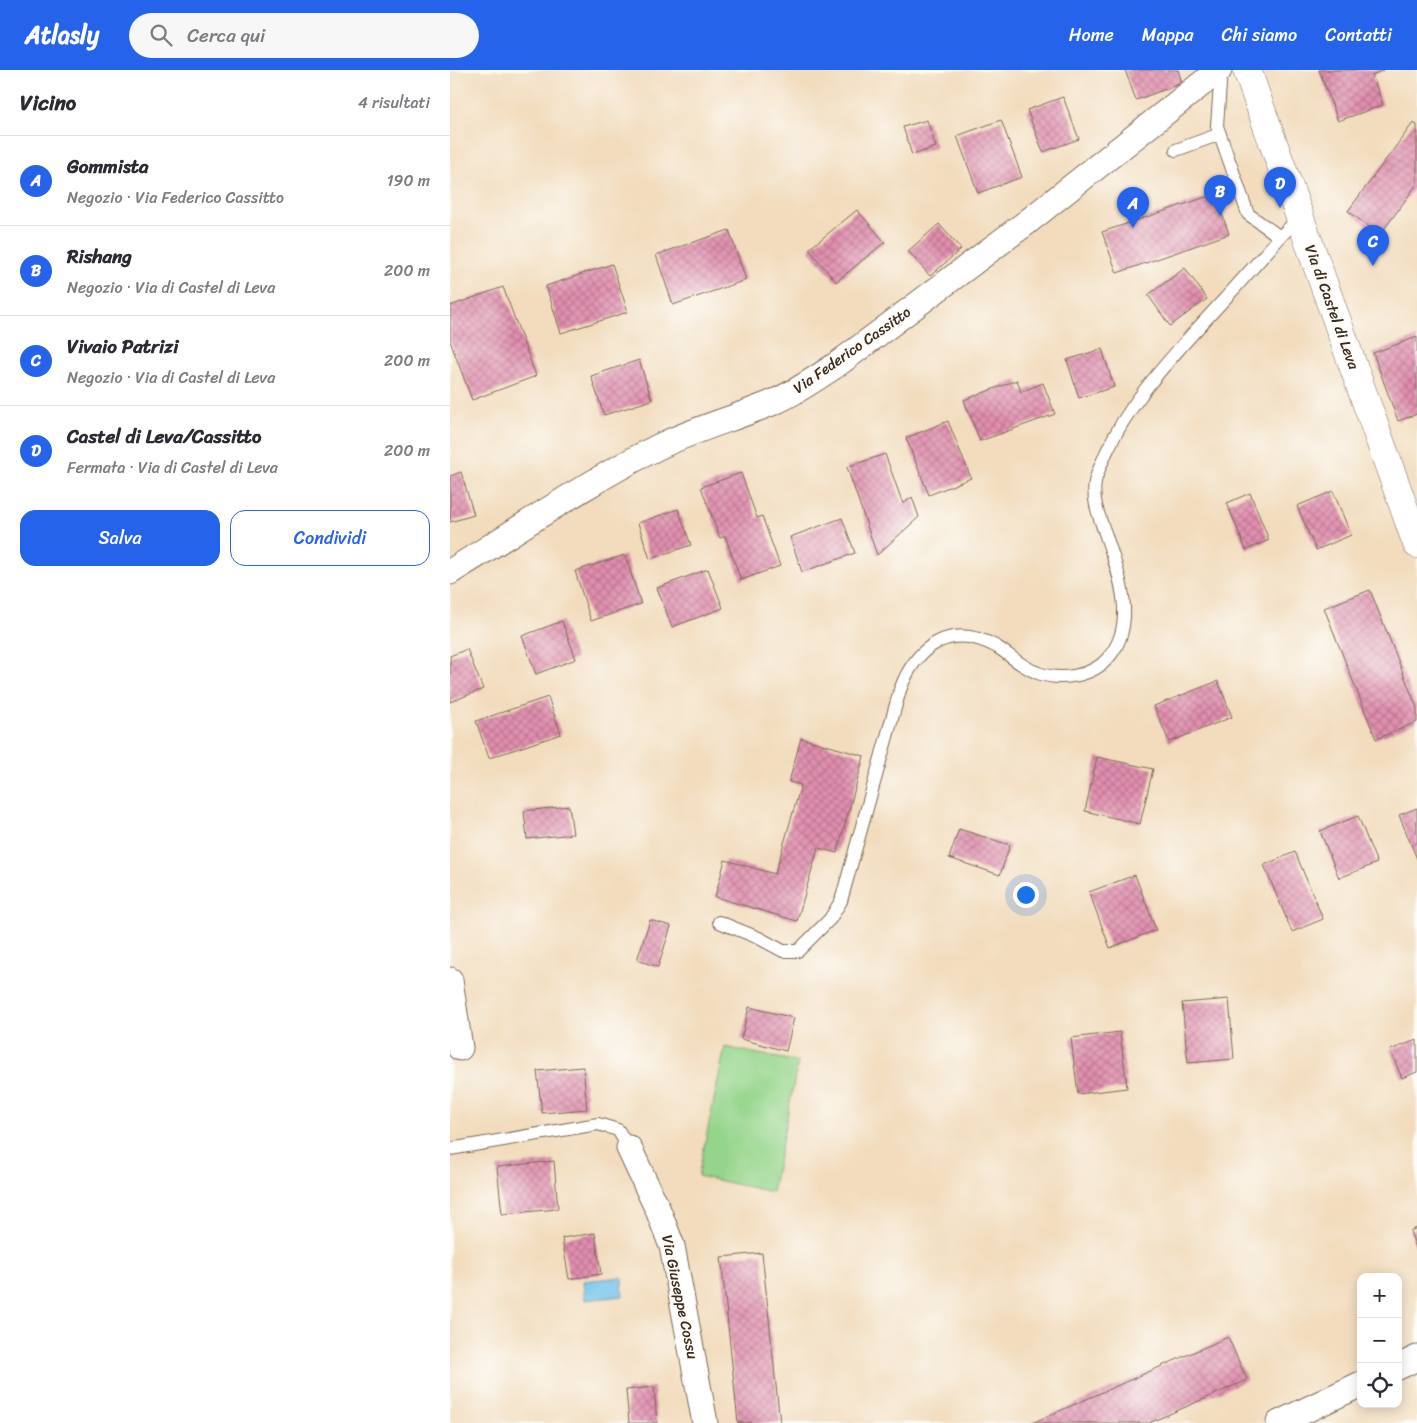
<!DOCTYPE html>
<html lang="it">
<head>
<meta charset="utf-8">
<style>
	:root { --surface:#fff; --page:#f7f7f7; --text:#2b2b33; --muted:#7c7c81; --line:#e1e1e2; --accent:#2563eb }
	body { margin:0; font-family:Sriracha,sans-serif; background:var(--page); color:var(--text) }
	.controls { position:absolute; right:15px; bottom:15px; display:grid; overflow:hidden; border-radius:10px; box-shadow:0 2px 12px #0003 }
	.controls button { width:45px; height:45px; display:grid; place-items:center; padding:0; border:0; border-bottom:1px solid var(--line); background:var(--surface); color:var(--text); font:25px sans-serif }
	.you { position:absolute; left:575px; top:824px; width:18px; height:18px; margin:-12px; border:4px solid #fff; border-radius:50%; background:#1a73e8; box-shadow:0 0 0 8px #1a73e833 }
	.badge { display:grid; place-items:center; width:32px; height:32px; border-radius:50%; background:var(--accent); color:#fff; font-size:16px; font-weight:700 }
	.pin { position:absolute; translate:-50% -41px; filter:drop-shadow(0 1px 2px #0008) }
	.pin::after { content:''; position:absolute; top:26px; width:18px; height:15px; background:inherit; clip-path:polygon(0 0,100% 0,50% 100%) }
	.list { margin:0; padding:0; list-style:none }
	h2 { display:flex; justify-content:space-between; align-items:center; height:65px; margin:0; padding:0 20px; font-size:21px }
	h2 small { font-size:16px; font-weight:400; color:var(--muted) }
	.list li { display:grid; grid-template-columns:32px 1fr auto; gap:15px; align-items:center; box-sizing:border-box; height:90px; padding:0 20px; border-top:1px solid var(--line) }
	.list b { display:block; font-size:19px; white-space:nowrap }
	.list p { margin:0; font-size:16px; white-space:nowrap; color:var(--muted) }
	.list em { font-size:16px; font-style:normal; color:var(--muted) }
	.actions { display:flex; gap:10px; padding:15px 20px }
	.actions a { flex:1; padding:11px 0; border:1px solid var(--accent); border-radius:15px; text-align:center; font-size:18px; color:var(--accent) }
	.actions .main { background:var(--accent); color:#fff }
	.icon { flex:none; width:28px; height:28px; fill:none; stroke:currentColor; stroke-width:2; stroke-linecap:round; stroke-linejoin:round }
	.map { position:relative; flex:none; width:967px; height:1353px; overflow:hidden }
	header { display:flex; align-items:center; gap:30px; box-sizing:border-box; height:70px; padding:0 25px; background:var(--accent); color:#fff }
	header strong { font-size:24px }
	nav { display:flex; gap:28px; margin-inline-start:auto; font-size:18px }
	.search { width:350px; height:45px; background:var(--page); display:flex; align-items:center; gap:12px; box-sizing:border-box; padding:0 18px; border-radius:28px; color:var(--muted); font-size:19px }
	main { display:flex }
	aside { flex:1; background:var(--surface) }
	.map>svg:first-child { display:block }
</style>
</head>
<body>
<header>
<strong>Atlasly</strong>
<div class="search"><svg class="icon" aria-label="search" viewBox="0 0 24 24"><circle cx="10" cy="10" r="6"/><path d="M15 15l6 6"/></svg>Cerca qui</div>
<nav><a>Home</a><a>Mappa</a><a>Chi siamo</a><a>Contatti</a></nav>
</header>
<main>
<aside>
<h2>Vicino<small>4 risultati</small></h2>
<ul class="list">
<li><span class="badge">A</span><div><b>Gommista</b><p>Negozio · Via Federico Cassitto</p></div><em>190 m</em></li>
<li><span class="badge">B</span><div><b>Rishang</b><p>Negozio · Via di Castel di Leva</p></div><em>200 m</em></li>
<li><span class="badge">C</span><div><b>Vivaio Patrizi</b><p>Negozio · Via di Castel di Leva</p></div><em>200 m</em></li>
<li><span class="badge">D</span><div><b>Castel di Leva/Cassitto</b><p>Fermata · Via di Castel di Leva</p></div><em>200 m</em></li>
</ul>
<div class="actions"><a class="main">Salva</a><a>Condividi</a></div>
</aside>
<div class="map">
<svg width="967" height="1353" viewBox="0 0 967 1353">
	<defs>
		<pattern id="building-cross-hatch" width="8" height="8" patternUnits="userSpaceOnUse" patternTransform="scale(1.25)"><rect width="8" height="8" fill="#e18faf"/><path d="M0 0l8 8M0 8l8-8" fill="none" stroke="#b8758e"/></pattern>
	</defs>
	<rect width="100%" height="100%" fill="#fdfcf7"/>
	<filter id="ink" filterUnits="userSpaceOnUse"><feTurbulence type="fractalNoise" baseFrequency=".02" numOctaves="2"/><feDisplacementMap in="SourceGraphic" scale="10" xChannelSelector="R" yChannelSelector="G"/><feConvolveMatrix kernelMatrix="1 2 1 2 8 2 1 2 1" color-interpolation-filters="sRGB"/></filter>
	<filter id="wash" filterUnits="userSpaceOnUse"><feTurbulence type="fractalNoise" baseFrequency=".0096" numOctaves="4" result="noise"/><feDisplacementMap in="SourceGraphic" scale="20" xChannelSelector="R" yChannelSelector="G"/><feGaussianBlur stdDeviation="1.12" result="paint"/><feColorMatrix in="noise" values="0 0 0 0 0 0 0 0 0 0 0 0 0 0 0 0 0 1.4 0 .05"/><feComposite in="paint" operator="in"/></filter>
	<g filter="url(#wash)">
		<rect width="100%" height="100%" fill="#f2dcbd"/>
		<!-- green -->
		<path fill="#95d58b" stroke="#688054" d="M275,977L348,992L322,1122L248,1106Z"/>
		<!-- water -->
		<path fill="#70c2ec" stroke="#567685" d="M172,1207L173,1226L135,1230L133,1211Z"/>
		<g id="blocks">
			<!-- building -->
			<path fill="url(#building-cross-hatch)" d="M675,0H728L732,13L686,30Z
				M869,0H934L922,5L933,35L888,51Z
				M613,27L629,69L593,82L577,40Z
				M477,50L486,77L462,85L453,57Z
				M551,50L572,107L528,123L507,66Z
				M963,53L967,55V114L930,165L898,141Z
				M765,124L779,164L667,203L652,162Z
				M407,140L435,172L386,212L359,179Z
				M489,154L511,179L480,206L458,181Z
				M279,160L296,210L223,235L206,185Z
				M162,194L178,242L111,263L96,216Z
				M735,198L757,229L720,256L698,225Z
				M53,217L86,306L22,330L0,271V236Z
				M967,267V344L948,351L923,283Z
				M652,279L664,317L629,328L617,290Z
				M189,290L202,330L154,345L141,306Z
				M567,310L571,322L593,313L605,344L530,371L514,330Z
				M498,351L521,408L479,425L456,368Z
				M435,384L453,434L462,427L469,447L427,485L397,397Z
				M11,402L24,445L0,452V406Z
				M291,403L307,448L312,446L330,496L291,510L275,466L270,468L251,417Z
				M883,421L901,465L866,480L847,436Z
				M800,423L819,470L796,480L777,433Z
				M228,439L241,475L200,489L188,453Z
				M392,448L405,483L352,502L340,467Z
				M175,485L191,534L141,551L125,501Z
				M258,499L273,538L222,557L207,518Z
				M920,520L967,638V652L926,669L874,538Z
				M112,551L126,589L86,604L72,566Z
				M17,579L33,619L0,632V586Z
				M768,611L782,647L719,672L704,636Z
				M98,627L111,664L39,688L26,651Z
				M351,668L414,686L387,783L368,778L347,851L265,827L275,790L325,804L351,715L339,712Z
				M647,687L703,699L690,754L635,741Z
				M119,736L123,764L77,769L74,741Z
				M967,738V789L949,745Z
				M908,746L927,793L889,808L870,761Z
				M509,759L560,775L550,805L499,788Z
				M845,782L873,849L842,862L814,795Z
				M685,805L706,860L660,878L639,822Z
				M200,850L221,856L208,897L187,890Z
				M779,929L784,989L738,993L732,933Z
				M299,937L344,948L336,981L291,969Z
				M670,962L677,1018L628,1024L621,968Z
				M967,970V1002L952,1008L940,980Z
				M133,997L137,1039L92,1043L87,1001Z
				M104,1091L108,1139L52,1144L47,1097Z
				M967,1158V1181L960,1161Z
				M145,1163L151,1204L119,1209L112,1168Z
				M312,1183L330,1353H288L271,1187Z
				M778,1267L797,1310L699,1353H582Z
				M204,1317L207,1353H179L176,1320Z"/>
		</g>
	</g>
	<g filter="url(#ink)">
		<use href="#blocks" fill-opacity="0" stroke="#7b6856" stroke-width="1"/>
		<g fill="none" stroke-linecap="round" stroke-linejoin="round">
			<!-- service casing -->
			<g stroke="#7b6856" stroke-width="14">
				<path id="service" d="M771,0L767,56L798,144L830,167
					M726,80L770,64
					M269,852L309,868L333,881H348L380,849L391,831L450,620C466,576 501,551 547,577C560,585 573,598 588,603C610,611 642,607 658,588C689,553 668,501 655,463C649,446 642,430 645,412C647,402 652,393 656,383C678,335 712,298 747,259C775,229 803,198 830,167L850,147
					M0,1079L148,1054L168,1060L179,1078"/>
			</g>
			<!-- minor casing -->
			<g stroke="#7b6856" stroke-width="27">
				<path id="minor" d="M0,502C68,460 136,413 208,377C245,359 286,348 324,332C347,322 368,307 389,293L576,153L769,0
					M0,910L10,978
					M179,1078L208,1140L222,1176L255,1353
					M948,1297L967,1288
					M829,1353L911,1314"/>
			</g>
			<!-- tertiary casing -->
			<g stroke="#7b6856" stroke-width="29">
				<path id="tertiary" d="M797,0L967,474"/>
			</g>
			<!-- service -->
			<use href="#service" stroke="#fff" stroke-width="12"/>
			<!-- minor -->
			<use href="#minor" stroke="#fff" stroke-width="25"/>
			<!-- tertiary -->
			<use href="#tertiary" stroke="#fff" stroke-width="28"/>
		</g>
	</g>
	<g text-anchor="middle" stroke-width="4.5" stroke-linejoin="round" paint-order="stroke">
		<!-- street labels -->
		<g font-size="15" fill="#3b2a1e" stroke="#fdfcf7">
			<text transform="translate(882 237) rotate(70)" y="5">Via di Castel di Leva</text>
			<text transform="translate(402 280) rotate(-35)" y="5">Via Federico Cassitto</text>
			<text transform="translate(230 1227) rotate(78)" y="5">Via Giuseppe Cossu</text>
		</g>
	</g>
</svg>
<div class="controls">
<button>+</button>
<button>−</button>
<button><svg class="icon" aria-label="locate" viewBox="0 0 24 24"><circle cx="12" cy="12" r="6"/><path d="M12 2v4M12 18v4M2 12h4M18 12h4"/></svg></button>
</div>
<div class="you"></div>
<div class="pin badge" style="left:683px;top:158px">A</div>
<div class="pin badge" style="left:770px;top:146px">B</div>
<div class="pin badge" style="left:923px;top:196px">C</div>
<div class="pin badge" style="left:830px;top:138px">D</div>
</div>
</main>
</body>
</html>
